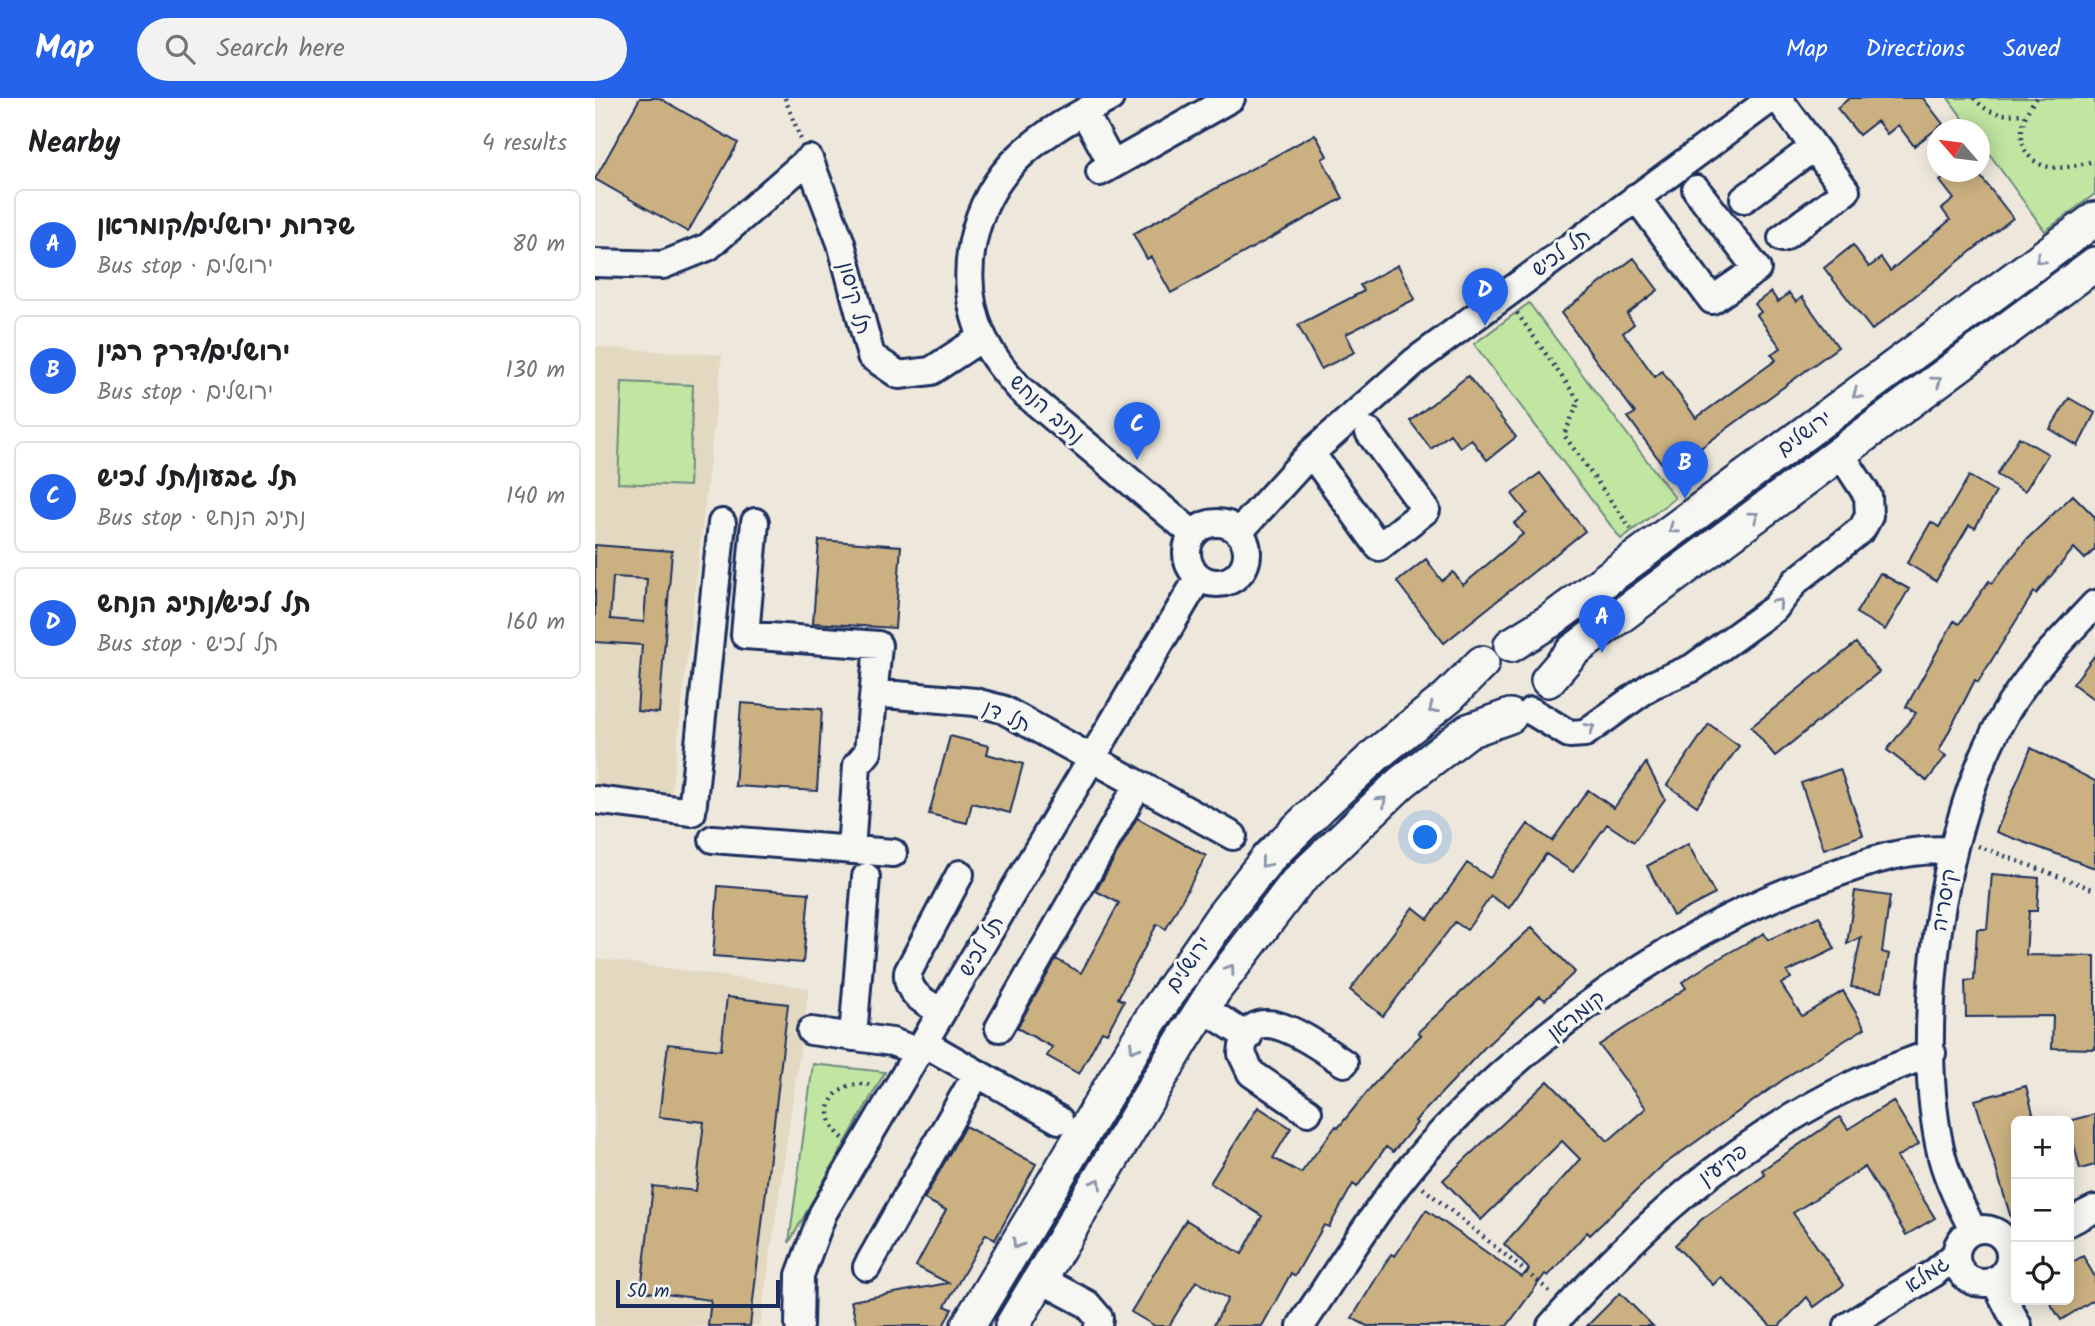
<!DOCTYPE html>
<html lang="en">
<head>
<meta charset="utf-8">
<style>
	:root { --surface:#fff; --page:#f2f2f2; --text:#202124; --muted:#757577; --line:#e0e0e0; --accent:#2563eb }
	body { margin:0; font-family:Kalam,"Playpen Sans Hebrew",sans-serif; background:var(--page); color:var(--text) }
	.controls { position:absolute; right:21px; bottom:21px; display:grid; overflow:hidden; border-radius:10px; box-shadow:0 4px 18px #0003 }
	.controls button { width:63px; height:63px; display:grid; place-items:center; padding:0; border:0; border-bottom:2px solid var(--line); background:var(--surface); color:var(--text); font:35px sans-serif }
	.compass { position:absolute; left:1332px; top:21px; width:63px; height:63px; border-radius:50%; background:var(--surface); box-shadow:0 4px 18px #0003; rotate:298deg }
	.scale { position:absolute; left:21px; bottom:18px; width:164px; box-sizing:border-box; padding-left:7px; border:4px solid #1b2f5e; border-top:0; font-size:19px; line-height:24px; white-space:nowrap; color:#1b2f5e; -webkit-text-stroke:5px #f6f6f2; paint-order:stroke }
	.you { position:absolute; left:831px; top:740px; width:24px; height:24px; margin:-18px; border:5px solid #fff; border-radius:50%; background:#1a73e8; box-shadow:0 0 0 10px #1a73e833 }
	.badge { display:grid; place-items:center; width:46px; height:46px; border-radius:50%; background:var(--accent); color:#fff; font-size:23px; font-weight:700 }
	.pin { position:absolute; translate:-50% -58px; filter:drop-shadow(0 2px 4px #0008) }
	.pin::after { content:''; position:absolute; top:37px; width:24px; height:21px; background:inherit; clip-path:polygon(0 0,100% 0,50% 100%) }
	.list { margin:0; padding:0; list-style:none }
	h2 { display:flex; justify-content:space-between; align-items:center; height:91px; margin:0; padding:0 28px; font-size:30px }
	h2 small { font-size:23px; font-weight:400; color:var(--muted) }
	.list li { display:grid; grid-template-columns:46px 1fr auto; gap:21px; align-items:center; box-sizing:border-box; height:112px; margin:0 14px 14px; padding:0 14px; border:2px solid var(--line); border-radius:10px }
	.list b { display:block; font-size:26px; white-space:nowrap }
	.list p { margin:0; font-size:23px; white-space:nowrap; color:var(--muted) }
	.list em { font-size:23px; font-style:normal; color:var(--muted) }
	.icon { flex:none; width:38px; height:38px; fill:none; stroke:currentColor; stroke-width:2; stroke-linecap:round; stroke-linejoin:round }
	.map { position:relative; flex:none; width:1500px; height:1228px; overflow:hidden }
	header { display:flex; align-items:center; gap:42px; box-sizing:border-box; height:98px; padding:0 35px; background:var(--accent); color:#fff }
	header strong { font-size:33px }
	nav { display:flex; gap:38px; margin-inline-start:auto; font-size:24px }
	.search { width:490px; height:63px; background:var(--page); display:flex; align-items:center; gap:18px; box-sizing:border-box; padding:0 24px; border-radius:38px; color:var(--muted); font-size:26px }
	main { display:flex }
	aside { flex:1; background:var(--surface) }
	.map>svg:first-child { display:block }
</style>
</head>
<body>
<header>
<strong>Map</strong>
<div class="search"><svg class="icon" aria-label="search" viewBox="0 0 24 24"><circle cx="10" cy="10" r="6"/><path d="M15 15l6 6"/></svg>Search here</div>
<nav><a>Map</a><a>Directions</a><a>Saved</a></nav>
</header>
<main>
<aside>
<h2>Nearby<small>4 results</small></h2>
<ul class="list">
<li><span class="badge">A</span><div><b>שדרות ירושלים/קומראן</b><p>Bus stop · ירושלים</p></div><em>80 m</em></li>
<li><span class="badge">B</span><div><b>ירושלים/דרך רבין</b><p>Bus stop · ירושלים</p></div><em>130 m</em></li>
<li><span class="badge">C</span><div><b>תל גבעון/תל לכיש</b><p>Bus stop · נתיב הנחש</p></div><em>140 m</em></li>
<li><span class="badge">D</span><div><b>תל לכיש/נתיב הנחש</b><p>Bus stop · תל לכיש</p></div><em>160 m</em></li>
</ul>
</aside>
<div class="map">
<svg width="1500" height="1228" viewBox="0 0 1500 1228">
	<rect width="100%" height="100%" fill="#ede8db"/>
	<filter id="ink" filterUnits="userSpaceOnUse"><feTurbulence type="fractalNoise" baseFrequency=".0143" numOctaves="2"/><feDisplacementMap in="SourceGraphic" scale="14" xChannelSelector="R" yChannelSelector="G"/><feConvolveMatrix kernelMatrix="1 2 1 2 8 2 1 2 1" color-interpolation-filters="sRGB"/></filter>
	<g filter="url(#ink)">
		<!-- built -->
		<path fill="#e3d8c0" d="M0,249L127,257L76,698L0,688Z
			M0,860L214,890L165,1228H0Z"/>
		<!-- green -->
		<path fill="#c1e6a1" stroke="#6e8a80" stroke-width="2" d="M1353,0H1500V96L1450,133L1385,43L1384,32L1376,31Z
			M934,205L1080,400L1026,441L879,246Z
			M27,284L98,287L94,388L23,385Z
			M218,966L290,974L194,1145Z"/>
		<!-- building -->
		<path fill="#cbb181" stroke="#1b2f5e" stroke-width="2" fill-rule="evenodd" d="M45,0H64L143,45L93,134L0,81Z
			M1255,0H1328L1348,26L1319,48L1303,27L1292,36L1282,23L1264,37L1242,10Z
			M720,36L732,58L727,61L748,100L576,195L556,159L552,161L538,136Z
			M1357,74H1382L1418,120L1277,232L1229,170L1258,147L1274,169L1286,160L1295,173L1355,122L1347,111L1359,101L1345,83Z
			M1039,160L1063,192L1032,216L1039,226L1028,235L1060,279L1067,273L1101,320L1181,262L1176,256L1186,250L1162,217L1166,214L1160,206L1176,194L1183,204L1194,195L1201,204L1207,199L1243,249L1073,374L1033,319L1040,315L966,215Z
			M803,167L820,201L751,236L760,254L726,271L703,227L769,193L765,187Z
			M873,278L921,339L892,362L876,341L865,349L855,336L836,351L815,323Z
			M1474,300L1500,315L1483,348L1455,331Z
			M1424,339L1453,356L1430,393L1402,377Z
			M945,375L990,433L849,545L802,484L831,461L847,483L858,474L868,487L928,436L919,425L932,415L917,396Z
			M1374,378L1401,394L1380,430L1374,427L1341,483L1312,465L1336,424L1344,429Z
			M1478,397L1500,419V451L1490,461L1479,450L1441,496L1439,494L1383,584L1380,582L1344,653L1351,658L1332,683L1292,652L1321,615L1311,609L1359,523L1364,526L1394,483L1397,485L1432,441Z
			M224,442L306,448L300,530L218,525Z
			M0,447L77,453L64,615L42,613L47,547L0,544ZM18,479L52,481L49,524L15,521Z
			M1285,475L1314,491L1290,532L1261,515Z
			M1261,545L1284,574L1180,658L1156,629Z
			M1500,557V602L1478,586Z
			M146,605L227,611L222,693L140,688Z
			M1114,626L1144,648L1102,708L1072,687Z
			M355,638L394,648L392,656L428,666L415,715L377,705L372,725L334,716Z
			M1436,650L1500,683V770L1401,734Z
			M1051,665L1070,701L1039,744L1012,726L978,774L951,756L914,810L896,798L872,832L860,824L788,918L755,892L818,809L833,821L872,765L895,780L933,726L957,743L993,692L1019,710Z
			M1245,671L1268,737L1229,751L1206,685Z
			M542,720L611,758L571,831L562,826L523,900L529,903L512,935L507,933L484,976L452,958L457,949L422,930L461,861L486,875L524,805L501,793Z
			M1093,746L1120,796L1078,818L1052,768Z
			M1397,776L1444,780L1442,813H1434L1431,857L1500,858V951L1457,950L1458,918L1371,919L1370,883L1379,882L1382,831H1392Z
			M123,788L214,795L208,865L118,858Z
			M1260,793L1295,798L1287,854L1294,856L1287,894L1256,889L1266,839L1252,846Z
			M1224,818L1240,851L1192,874L1196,880L1186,886L1207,918L1248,893L1270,930L1199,974L1067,1068L995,1137L992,1134L953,1178L950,1176L912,1228H772L757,1220L796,1156L800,1158L831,1112L927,1179L934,1171L909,1146L985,1061L967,1043L886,1122L848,1082L953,983L1013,1043L1051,1010L1004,947L1091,890L1087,884L1116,865L1169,835L1173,842Z
			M937,829L980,874L950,902L945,898L890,949L820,1023L822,1025L798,1054L791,1049L762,1089L758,1086L734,1129L729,1127L700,1178L696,1175L667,1228H618L633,1201L601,1183L574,1228H560L536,1214L591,1122L647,1156L667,1118L615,1085L663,1009L696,1030L678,1060L706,1075L741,1028L743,1030L777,988L826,937L823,934Z
			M132,899L193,906L155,1228H113L116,1202L46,1193L58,1088L101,1093L109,1024L64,1019L73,946L126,952Z
			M1431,988L1440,1023H1421V1119L1416,1120L1380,1002Z
			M1298,1003L1324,1046L1302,1059L1340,1120L1311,1137L1270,1069L1198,1115L1249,1187L1219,1209L1212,1199L1184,1228H1176L1126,1179L1118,1187L1080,1147L1107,1121L1170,1077L1167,1072L1245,1019L1253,1031Z
			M1500,1016V1067L1485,1071L1473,1023Z
			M370,1028L441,1066L400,1142L391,1136L350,1208L357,1211L348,1228H262L256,1203L353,1185L321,1168L351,1112L329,1101Z
			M1488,1158L1500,1179V1201L1466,1222L1453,1202H1474V1166Z
			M1025,1195L1058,1228H992Z"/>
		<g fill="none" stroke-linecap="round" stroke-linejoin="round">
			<!-- minor casing -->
			<g stroke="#1b2f5e" stroke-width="32">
				<path id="minor" d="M515,0C483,17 451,33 425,58C377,103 360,179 388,240C398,260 411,275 426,292L598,436
					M1183,0L1251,93L1187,140
					M489,14L517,66
					M505,74L636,0
					M1041,99L1117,202L1162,171L1101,91
					M1149,101L1219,49
					M0,165L68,167L113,149L214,61L246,145L276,258L304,277L336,273L388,239
					M716,355L784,449L831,412L774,334
					M160,424L150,537L283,547L273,654L262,667L256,752
					M592 455a30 30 0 1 1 60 0a30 30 0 1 1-60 0Z
					M644,434L716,355L819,264L1177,0
					M279,595L380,604L407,611L638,738
					M936,613L974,636L990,635L1057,587L1097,570L1180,510L1201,483L1267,431L1274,418L1273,398L1245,355
					M0,702L97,714L127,425
					M118,741L298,755
					M608,910L653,939
					M347,914C330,904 311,896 313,874L365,776
					M404,930L543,687
					M216,933L297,944L324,954
					M258,939L271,779
					M329,945L464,1022
					M713,1014L656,975L647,956C652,891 725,950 749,965
					M1474,1124L1500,1111
					M1361 1158a27 27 0 1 1 54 0a27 27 0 1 1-54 0Z
					M1378,1132C1366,1108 1354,1085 1347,1059C1317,936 1345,731 1407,621C1431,577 1466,542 1500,506
					M272,1169L382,975
					M445,1181L492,1206L504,1220L503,1228
					M1399,1182L1423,1228
					M204,1228L205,1177L228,1115L604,479
					M706,1228C737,1181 767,1133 801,1088C899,962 1070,836 1220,783C1264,767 1310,748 1358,753
					M956,1228C1045,1129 1133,1048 1253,989C1280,976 1309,966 1337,955
					M1253,1228L1339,1175L1360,1157"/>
			</g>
			<!-- major casing -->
			<g stroke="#1b2f5e" stroke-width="38">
				<path id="major" d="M916,547L955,523L1500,121
					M953,582L978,553L1500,166
					M373,1228L555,923L626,820L673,760L727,707L782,656L853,599L887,565
					M417,1228L587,943L620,891L701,785L807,684L873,633L915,618"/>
			</g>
			<!-- path -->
			<path stroke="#1b2f5e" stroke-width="4.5" stroke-dasharray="2 5" stroke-linecap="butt" d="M190,0L206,42
				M1379,0C1394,18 1408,17 1430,16
				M1442,0C1423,20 1418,58 1450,68C1465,73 1485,66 1500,63
				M922,215L984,303L969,337L1036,431
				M1383,748L1500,792
				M248,1040C217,1014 242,977 279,988
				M828,1090L957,1195"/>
			<!-- minor -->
			<use href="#minor" stroke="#f6f6f2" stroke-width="26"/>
			<!-- major -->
			<use href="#major" stroke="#f6f6f2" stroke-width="33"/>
		</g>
		<!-- one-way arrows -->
		<defs><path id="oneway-chevron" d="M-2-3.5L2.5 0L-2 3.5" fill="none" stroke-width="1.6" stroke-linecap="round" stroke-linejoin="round" transform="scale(1.75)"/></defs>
		<g stroke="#8892a8">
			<use href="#oneway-chevron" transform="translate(1445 161) rotate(144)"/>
			<use href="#oneway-chevron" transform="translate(1342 283) rotate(-36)"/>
			<use href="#oneway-chevron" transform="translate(1262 296) rotate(144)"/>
			<use href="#oneway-chevron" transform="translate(1159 418) rotate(-36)"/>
			<use href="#oneway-chevron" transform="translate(1078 431) rotate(143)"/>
			<use href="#oneway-chevron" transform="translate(1183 505) rotate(-47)"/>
			<use href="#oneway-chevron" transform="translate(838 611) rotate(142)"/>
			<use href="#oneway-chevron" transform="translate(995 630) rotate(-30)"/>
			<use href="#oneway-chevron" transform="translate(787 703) rotate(-43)"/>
			<use href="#oneway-chevron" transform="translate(670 765) rotate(130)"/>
			<use href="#oneway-chevron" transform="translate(635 871) rotate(-54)"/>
			<use href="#oneway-chevron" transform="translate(539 950) rotate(121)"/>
			<use href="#oneway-chevron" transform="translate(502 1085) rotate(-59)"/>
			<use href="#oneway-chevron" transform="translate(422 1146) rotate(121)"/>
		</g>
	</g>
	<g text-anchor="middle" stroke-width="6" stroke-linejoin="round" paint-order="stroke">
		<!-- street labels -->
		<g font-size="21" fill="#1b2f5e" stroke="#f6f6f2">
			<text transform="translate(966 154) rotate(-36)" y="7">תל לכיש</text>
			<text transform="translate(260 200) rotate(75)" y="7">תל קיסון</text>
			<text transform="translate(452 311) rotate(42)" y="7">נתיב הנחש</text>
			<text transform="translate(1209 335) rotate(-36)" y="7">ירושלים</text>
			<text transform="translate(412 618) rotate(24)" y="7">תל דן</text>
			<text transform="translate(1349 802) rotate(-80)" y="7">קיסריה</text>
			<text transform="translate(386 848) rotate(-59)" y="7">תל לכיש</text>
			<text transform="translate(593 866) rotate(-55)" y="7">ירושלים</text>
			<text transform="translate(981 917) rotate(-38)" y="7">קומראן</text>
			<text transform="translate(1128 1066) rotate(-36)" y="7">פקיעין</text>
			<text transform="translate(1332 1176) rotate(-34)" y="7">גמלא</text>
		</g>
	</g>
</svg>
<div class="controls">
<button>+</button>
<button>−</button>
<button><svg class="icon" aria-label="locate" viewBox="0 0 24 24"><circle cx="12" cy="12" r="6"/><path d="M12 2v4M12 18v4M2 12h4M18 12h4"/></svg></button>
</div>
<svg class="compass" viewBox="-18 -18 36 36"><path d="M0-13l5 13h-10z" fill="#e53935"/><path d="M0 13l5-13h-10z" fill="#757577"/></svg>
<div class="scale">50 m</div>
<div class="you"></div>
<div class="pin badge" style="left:1007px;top:555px">A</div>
<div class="pin badge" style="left:1090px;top:401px">B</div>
<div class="pin badge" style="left:542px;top:362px">C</div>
<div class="pin badge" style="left:890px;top:228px">D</div>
</div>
</main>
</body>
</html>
